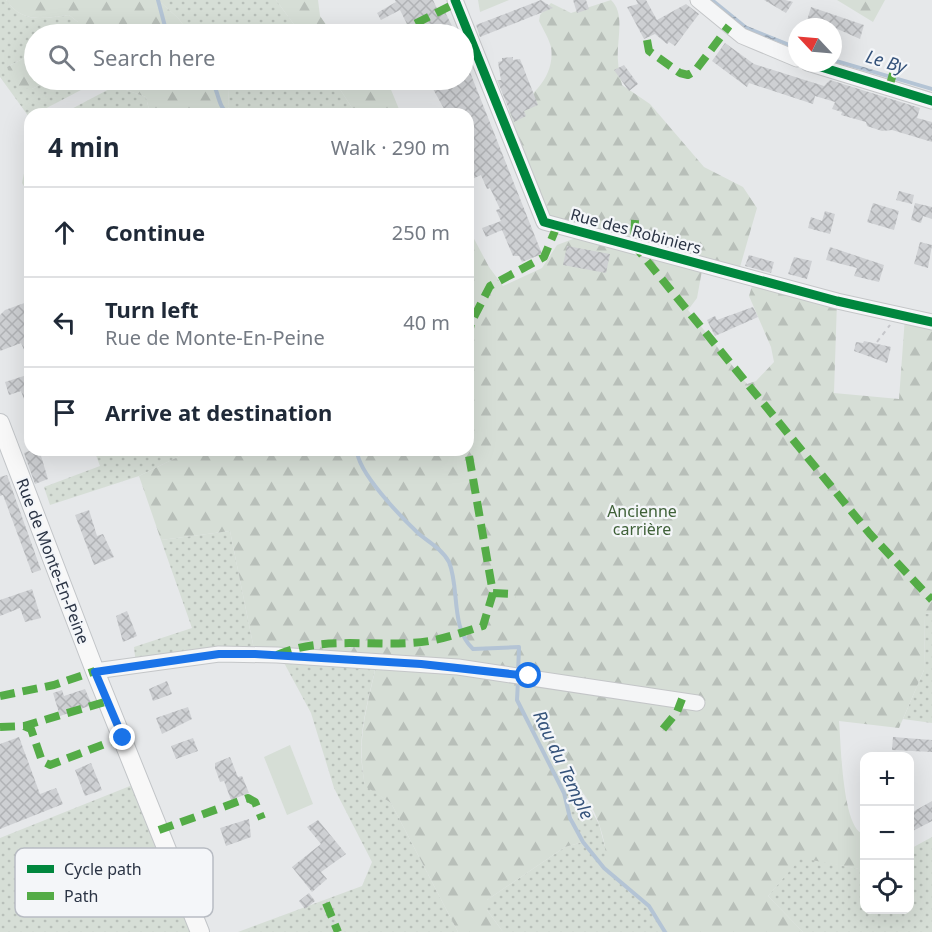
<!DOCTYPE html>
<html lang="en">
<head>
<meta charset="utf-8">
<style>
	:root { --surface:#fff; --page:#f6f6f7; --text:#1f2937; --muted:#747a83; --line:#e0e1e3 }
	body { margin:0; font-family:"Noto Sans",sans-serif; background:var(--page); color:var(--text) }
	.controls { position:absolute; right:18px; bottom:18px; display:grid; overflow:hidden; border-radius:12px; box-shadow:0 6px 24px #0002 }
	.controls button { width:54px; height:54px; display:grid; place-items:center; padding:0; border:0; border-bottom:2px solid var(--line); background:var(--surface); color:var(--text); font:30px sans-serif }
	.compass { position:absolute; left:788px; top:18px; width:54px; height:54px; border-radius:50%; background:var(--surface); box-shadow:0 6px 24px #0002; rotate:296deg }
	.stop { position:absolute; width:18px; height:18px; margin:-14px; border:4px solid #1a73e8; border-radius:50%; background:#fff }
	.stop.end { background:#1a73e8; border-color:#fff; box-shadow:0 2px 6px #0008 }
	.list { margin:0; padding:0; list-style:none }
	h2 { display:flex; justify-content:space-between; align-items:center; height:78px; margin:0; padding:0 24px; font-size:26px }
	h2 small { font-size:20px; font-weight:400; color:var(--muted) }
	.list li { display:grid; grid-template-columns:39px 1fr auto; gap:18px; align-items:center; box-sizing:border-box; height:90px; padding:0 24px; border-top:2px solid var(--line) }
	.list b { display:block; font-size:22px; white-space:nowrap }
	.list p { margin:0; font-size:20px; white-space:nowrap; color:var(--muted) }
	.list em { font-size:20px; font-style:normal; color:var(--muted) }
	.icon { flex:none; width:33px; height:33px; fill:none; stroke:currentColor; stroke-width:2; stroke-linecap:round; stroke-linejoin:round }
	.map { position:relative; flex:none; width:932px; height:932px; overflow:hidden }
	.search { position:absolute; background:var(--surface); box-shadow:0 6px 24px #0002; left:24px; top:24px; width:450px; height:66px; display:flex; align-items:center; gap:15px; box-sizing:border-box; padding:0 21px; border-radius:33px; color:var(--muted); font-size:22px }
	.panel { position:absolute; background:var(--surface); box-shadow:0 6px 24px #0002; left:24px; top:108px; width:450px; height:348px; border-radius:18px }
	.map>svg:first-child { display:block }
</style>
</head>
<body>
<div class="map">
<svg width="932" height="932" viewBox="0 0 932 932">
	<defs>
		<pattern id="grass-dots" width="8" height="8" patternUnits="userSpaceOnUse" patternTransform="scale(1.5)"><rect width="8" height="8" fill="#d6ded6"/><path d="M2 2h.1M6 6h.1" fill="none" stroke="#b8bfb9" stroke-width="1.8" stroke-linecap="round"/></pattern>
		<pattern id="forest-firs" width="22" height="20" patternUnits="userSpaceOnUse" patternTransform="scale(1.5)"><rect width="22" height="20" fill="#d6ded6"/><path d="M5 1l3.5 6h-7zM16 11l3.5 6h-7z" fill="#b8bfb9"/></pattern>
		<pattern id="water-ripples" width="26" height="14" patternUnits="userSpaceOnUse" patternTransform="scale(1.5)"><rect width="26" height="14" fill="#b4c4d5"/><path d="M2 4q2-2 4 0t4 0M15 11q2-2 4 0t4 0" fill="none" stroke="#93a0af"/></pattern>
		<pattern id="building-cross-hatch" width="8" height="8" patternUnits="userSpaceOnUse" patternTransform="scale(1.5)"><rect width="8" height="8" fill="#ced0d3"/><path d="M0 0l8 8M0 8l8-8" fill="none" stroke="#b1b3b6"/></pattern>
	</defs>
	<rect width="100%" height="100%" fill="#e6e8ea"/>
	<!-- grass -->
	<path fill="url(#grass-dots)" d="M0,0H6C23,24 43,18 69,15L78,22V31L71,34H34V53L7,67L32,89L49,80H100L39,112L30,114L29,117L0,77Z
		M158,0H276L301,34H190L178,18Z
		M223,80H334L356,114H237L228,107L229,88Z
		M115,86L146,97L150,114H62Z
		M30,158V196L22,183L27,159Z
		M94,450H192L139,476L50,505L44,487L100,466Z
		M230,531L255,654L136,665L134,647L192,628L161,540Z
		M932,613V723L903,719L924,670L925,614Z
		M282,659L377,661C367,708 355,738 365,785L391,803L458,932H238L362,886L372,862L334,788L311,713Z
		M557,779L580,790L599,824L608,859L629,892L649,906L665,932H503L487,910V900L565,847L583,842C572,822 568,800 557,779Z
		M140,782L200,932H0V838Z
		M932,837V932H803L768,896L801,857L864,870V910H910V849Z"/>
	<!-- forest -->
	<path fill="url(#forest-firs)" d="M6,0H158L178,18L190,34H71L78,30V22L69,15C43,18 23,24 6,0Z
		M276,0H318L320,16L333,34H301Z
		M611,0C626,14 616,41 618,61C618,69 621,77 622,85L650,104L704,167L743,187L757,208L738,274L703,265L697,298L688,310L747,384L756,381L774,362L771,347L749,296L754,279L837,301L834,393L899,399L905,317L932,322V613L925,614L924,670L899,728L839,721C841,742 842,830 864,834V870L801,858L768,896L803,932H665L649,906L604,868C611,850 595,804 580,790C574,786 565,783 558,780L570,818L583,842L565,847L487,900V910L503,932H458L391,803L365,786C356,738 367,708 377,662L255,654L230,531L161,540L139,476L192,450H468V236L472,235L489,267L503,286L542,268L557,245L581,236L544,222L501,114C527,103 556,79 551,47C549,39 543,29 539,21L540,15L551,3L571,13Z
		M837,0H885L873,22Z
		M34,53V80H49L32,89L17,87L7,67Z
		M109,80H223L229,88L228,107L237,114H150L146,97L115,86Z
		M334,80H387L401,114H356Z"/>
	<!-- green -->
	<path fill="#d6ded6" d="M478,0H509L480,12Z
		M290,745L313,804L287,815L264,757Z"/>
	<!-- water -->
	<path fill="url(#water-ripples)" d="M708,0H715L747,26L797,46V50L745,29Z
		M833,58L932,87V91L833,62Z"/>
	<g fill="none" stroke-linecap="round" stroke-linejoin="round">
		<!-- stream -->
		<path stroke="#b4c4d5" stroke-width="4" d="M158,0L167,34
			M211,80C219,91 217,105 228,114
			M357,450C357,472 402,518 419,534C429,542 443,550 449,562C460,589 450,627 473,649L519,647L518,674
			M518,681L517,700L564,793L570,818L583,842L604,868L649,906L665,932"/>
	</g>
	<!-- building -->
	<path fill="url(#building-cross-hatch)" d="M395,0H433L440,15L445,12L456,34H412L400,10L381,20L377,13L396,2Z
		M541,0L553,8L480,37L476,25Z
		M573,0H586L589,9L577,13Z
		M636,0H646L657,20L686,4L699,14L675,46L669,42L667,44L655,34L644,39L627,7L638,4Z
		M764,0H785L793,2L786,13Z
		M811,7L864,25L860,39L833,27L806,24Z
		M725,43L754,64L824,86L830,80L920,108L917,118L932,122V142L892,130L882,131L867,126L866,122L841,115L842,112L832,109L835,102L815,96L813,104L749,83L747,87L712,61Z
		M464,57L542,254L522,262L519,256H513L502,230L486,237L482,228L501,221L496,210L500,209L490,188L487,189L481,175L468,181V114H447L433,89L438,87L436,82L441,80H464Z
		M513,57V60L520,59L538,105L524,111L526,116L514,122L497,80H501L498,62L502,61V58Z
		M624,65L638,84L629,91L614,70Z
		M899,191L914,195L912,204L896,200Z
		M873,203L899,211L894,230L867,222Z
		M915,203L932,207V219L923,216L921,223L911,220Z
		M825,211L835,214L830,234L808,228L811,217L822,221Z
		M920,242L932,245L928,268L914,264Z
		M567,246L610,254L606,273L563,265Z
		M830,247L884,265L879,282L854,276L857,268L826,260Z
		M749,255L774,262L771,273L745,266Z
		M794,257L812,261L807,279L788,274Z
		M30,301V363L21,343L0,351V315L5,310Z
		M753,307L758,317L715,336L707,320L715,316L717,320Z
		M864,341L891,347L887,363L854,351L856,342L863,343Z
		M30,374V412L29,413L21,391L9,395L5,382Z
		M32,450H52L41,456L48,479L35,484L24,453Z
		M7,475L41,570L32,573L3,495L0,496V477Z
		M89,510L97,536L103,534L114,557L94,565L75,515Z
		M32,589L41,618L25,622L20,608L0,616V600Z
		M127,611L137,636L123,642L116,616Z
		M167,681L172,694L153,701L149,689Z
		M85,689L92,705L60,716L53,693L62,690L64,696Z
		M188,707L192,719L162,734L156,718Z
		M19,737L40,794L56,788L63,804L0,829V744Z
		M893,737L932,740V752L892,750Z
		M193,738L198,751L176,759L171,746Z
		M230,757L238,777L242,776L249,793L231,800L224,781L220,782L215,768V763Z
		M91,763L102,790L85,796L75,770Z
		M932,801V821L909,833V814Z
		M249,819L251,837L226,846L220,828Z
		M318,820L346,854L321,872L327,879L312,892L292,867L321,844L307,827Z
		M309,893L315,901L305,909L299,901Z"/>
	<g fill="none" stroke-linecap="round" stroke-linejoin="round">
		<!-- minor casing -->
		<g stroke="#c4c6c8" stroke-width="17">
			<path id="minor" d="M455,0L544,222L837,301L932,322
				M698,0L742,36L797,59
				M808,63L932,101
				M95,671L219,654L277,655L458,667L697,703"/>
		</g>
		<!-- major casing -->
		<g stroke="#c2c5c8" stroke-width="20">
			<path id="major" d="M0,423L95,671L200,932"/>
		</g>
		<!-- path -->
		<path stroke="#c5c6ca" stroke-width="2" stroke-dasharray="4.5 4.5" stroke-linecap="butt" d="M877,342L890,325"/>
		<!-- minor -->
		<use href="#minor" stroke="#f5f6f7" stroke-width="15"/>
		<!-- major -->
		<use href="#major" stroke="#f8f8f8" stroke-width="18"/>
		<!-- quiet -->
		<path stroke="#54ac47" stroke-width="8" stroke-dasharray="15 8" stroke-linecap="butt" d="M395,34L456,3
			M647,40L649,51L680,73L688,75L695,71L729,26
			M889,88L894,70
			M635,220L634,245L870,534L932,600
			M468,339L471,323L490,286L544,257L557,226
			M493,593L516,594
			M277,655C326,634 378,649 429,641C447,638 466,631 483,626L493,593L468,450
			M0,696L54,685L95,671
			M24,726L31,729L42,761L50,765L123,737
			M0,727L24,726L108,701
			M663,729L677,712L682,699
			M159,830L248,798L255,802L262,819
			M326,903L338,932"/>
		<!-- cycleway casing -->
		<g stroke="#f4f6f9" stroke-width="13">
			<path id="cycleway" d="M455,0L544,222L837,301L932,322
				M808,63L932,101"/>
		</g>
		<!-- cycleway -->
		<use href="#cycleway" stroke="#00873e" stroke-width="9"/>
	</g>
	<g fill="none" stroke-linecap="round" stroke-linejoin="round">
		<!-- route -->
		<path stroke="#1a73e8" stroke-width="8" d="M123,738L95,672L219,654H255L421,664L529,676"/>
	</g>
	<g text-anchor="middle" stroke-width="4.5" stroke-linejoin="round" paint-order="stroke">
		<!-- street labels -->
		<g font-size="16" fill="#2b3445" stroke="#f4f6f9">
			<text transform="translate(636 231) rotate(15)" y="6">Rue des Robiniers</text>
			<text transform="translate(53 561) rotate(69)" y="6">Rue de Monte-En-Peine</text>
		</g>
		<!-- park labels -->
		<g font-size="16" fill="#3f6138" stroke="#f4f6f9">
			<text x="642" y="517">Ancienne<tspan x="642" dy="18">carrière</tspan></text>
		</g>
		<!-- water labels -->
		<g font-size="18" font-style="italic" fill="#34527a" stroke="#f4f6f9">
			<text transform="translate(886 62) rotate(17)" y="6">Le By</text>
			<text transform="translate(563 765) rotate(65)" y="6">Rau du Temple</text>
		</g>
	</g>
	<!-- legend -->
	<rect x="15" y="848" width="198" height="69" rx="9" fill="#f4f6f9" stroke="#b8bcc3" stroke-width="1.5"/>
	<rect x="27" y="865" width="27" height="8" fill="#00873e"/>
	<rect x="27" y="892" width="27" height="8" fill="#54ac47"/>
	<g font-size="16" fill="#2b3445">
		<text x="64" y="875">Cycle path</text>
		<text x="64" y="902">Path</text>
	</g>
</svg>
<div class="controls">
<button>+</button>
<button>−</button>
<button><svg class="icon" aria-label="locate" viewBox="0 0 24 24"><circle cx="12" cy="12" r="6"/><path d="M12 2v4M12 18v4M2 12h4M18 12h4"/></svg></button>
</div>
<svg class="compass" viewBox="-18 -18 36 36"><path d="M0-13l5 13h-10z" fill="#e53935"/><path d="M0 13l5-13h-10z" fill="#747a83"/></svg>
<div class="stop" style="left:529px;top:676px"></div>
<div class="stop end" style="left:123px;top:738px"></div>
<div class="search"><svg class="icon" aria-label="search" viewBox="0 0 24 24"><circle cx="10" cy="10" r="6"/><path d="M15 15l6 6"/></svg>Search here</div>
<section class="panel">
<h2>4 min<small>Walk · 290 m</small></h2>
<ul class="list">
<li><svg class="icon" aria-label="ahead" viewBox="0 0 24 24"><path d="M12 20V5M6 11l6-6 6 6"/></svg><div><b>Continue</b></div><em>250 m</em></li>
<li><svg class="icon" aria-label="left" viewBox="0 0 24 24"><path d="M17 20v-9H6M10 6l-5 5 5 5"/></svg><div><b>Turn left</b><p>Rue de Monte-En-Peine</p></div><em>40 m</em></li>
<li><svg class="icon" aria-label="arrive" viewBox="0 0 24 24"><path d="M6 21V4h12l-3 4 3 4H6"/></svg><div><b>Arrive at destination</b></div></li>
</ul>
</section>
</div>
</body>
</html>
